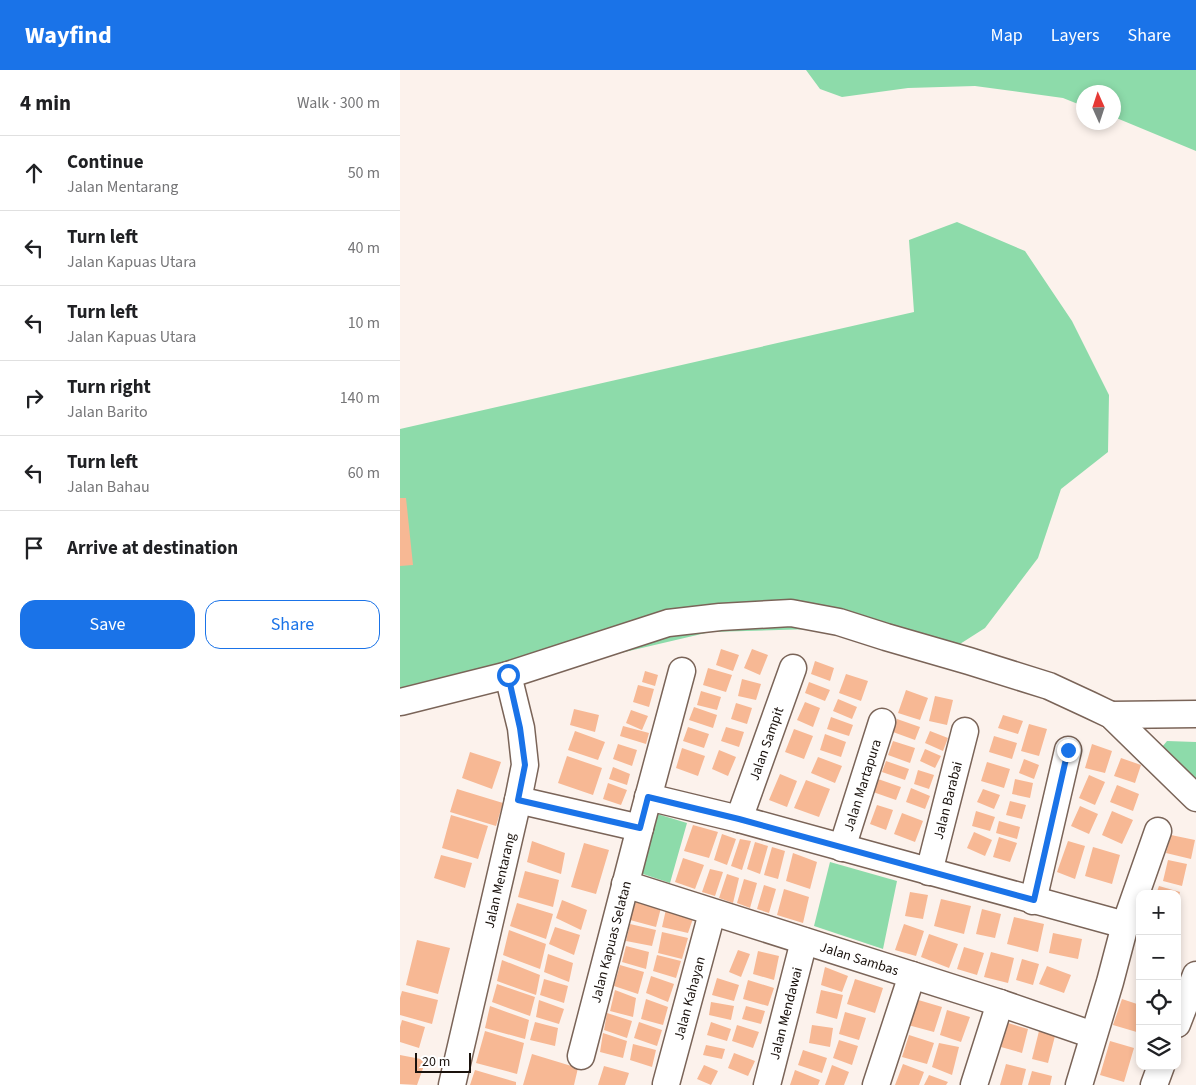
<!DOCTYPE html>
<html lang="en">
<head>
<meta charset="utf-8">
<style>
	:root { --surface:#fff; --page:#f6f6f6; --text:#202124; --muted:#757577; --line:#e0e0e0; --accent:#1a73e8 }
	body { margin:0; font-family:"Source Sans 3",sans-serif; background:var(--page); color:var(--text) }
	.controls { position:absolute; right:15px; bottom:15px; display:grid; overflow:hidden; border-radius:10px; box-shadow:0 2px 8px #0003 }
	.controls button { width:45px; height:45px; display:grid; place-items:center; padding:0; border:0; border-bottom:1px solid var(--line); background:var(--surface); color:var(--text); font:25px sans-serif }
	.compass { position:absolute; left:676px; top:15px; width:45px; height:45px; border-radius:50%; background:var(--surface); box-shadow:0 2px 8px #0003; rotate:357deg }
	.scale { position:absolute; left:15px; bottom:12px; width:56px; box-sizing:border-box; padding-left:5px; border:2px solid #1a120d; border-top:0; font-size:14px; line-height:18px; white-space:nowrap; color:#1a120d; -webkit-text-stroke:4px #fff; paint-order:stroke }
	.stop { position:absolute; width:15px; height:15px; margin:-11px; border:4px solid #1a73e8; border-radius:50%; background:#fff }
	.stop.end { background:#1a73e8; border-color:#fff; box-shadow:0 1px 5px #0008 }
	.list { margin:0; padding:0; list-style:none }
	h2 { display:flex; justify-content:space-between; align-items:center; height:65px; margin:0; padding:0 20px; font-size:21px }
	h2 small { font-size:16px; font-weight:400; color:var(--muted) }
	.list li { display:grid; grid-template-columns:32px 1fr auto; gap:15px; align-items:center; box-sizing:border-box; height:75px; padding:0 20px; border-top:1px solid var(--line) }
	.list b { display:block; font-size:19px; white-space:nowrap }
	.list p { margin:0; font-size:16px; white-space:nowrap; color:var(--muted) }
	.list em { font-size:16px; font-style:normal; color:var(--muted) }
	.actions { display:flex; gap:10px; padding:15px 20px }
	.actions a { flex:1; padding:11px 0; border:1px solid var(--accent); border-radius:15px; text-align:center; font-size:18px; color:var(--accent) }
	.actions .main { background:var(--accent); color:#fff }
	.icon { flex:none; width:28px; height:28px; fill:none; stroke:currentColor; stroke-width:2; stroke-linecap:round; stroke-linejoin:round }
	.map { position:relative; flex:none; width:796px; height:1015px; overflow:hidden }
	header { display:flex; align-items:center; gap:30px; box-sizing:border-box; height:70px; padding:0 25px; background:var(--accent); color:#fff }
	header strong { font-size:24px }
	nav { display:flex; gap:28px; margin-inline-start:auto; font-size:18px }
	main { display:flex }
	aside { flex:1; background:var(--surface) }
	.map>svg:first-child { display:block }
</style>
</head>
<body>
<header>
<strong>Wayfind</strong>
<nav><a>Map</a><a>Layers</a><a>Share</a></nav>
</header>
<main>
<aside>
<h2>4 min<small>Walk · 300 m</small></h2>
<ul class="list">
<li><svg class="icon" aria-label="ahead" viewBox="0 0 24 24"><path d="M12 20V5M6 11l6-6 6 6"/></svg><div><b>Continue</b><p>Jalan Mentarang</p></div><em>50 m</em></li>
<li><svg class="icon" aria-label="left" viewBox="0 0 24 24"><path d="M17 20v-9H6M10 6l-5 5 5 5"/></svg><div><b>Turn left</b><p>Jalan Kapuas Utara</p></div><em>40 m</em></li>
<li><svg class="icon" aria-label="left" viewBox="0 0 24 24"><path d="M17 20v-9H6M10 6l-5 5 5 5"/></svg><div><b>Turn left</b><p>Jalan Kapuas Utara</p></div><em>10 m</em></li>
<li><svg class="icon" aria-label="right" viewBox="0 0 24 24"><path d="M7 20v-9h11M14 6l5 5-5 5"/></svg><div><b>Turn right</b><p>Jalan Barito</p></div><em>140 m</em></li>
<li><svg class="icon" aria-label="left" viewBox="0 0 24 24"><path d="M17 20v-9H6M10 6l-5 5 5 5"/></svg><div><b>Turn left</b><p>Jalan Bahau</p></div><em>60 m</em></li>
<li><svg class="icon" aria-label="arrive" viewBox="0 0 24 24"><path d="M6 21V4h12l-3 4 3 4H6"/></svg><div><b>Arrive at destination</b></div></li>
</ul>
<div class="actions"><a class="main">Save</a><a>Share</a></div>
</aside>
<div class="map">
<svg width="796" height="1015" viewBox="0 0 796 1015">
	<rect width="100%" height="100%" fill="#fcf2ec"/>
	<!-- green -->
	<path fill="#8ddbaa" d="M406,0H796V81L714,47V22H684L683,36L663,28L575,16L508,18L442,27L420,19Z
		M557,152L625,181L672,251L709,325L708,382L661,419L638,488L585,558L538,588L412,559L310,562L199,588L110,618L1,643L0,641V359L514,242L509,170Z
		M767,671L796,672V716L775,695L762,677Z
		M254,743L287,753L270,813L237,802Z
		M430,792L497,811L483,879L414,856Z"/>
	<!-- building -->
	<path fill="#f7b894" d="M0,428H6L13,495L0,496Z
		M321,579L339,585L333,601L316,595Z
		M352,579L368,585L360,605L344,598Z
		M415,591L434,598L430,611L411,604Z
		M308,598L332,605L326,622L303,615Z
		M245,601L258,605L255,616L242,612Z
		M446,604L468,611L461,631L439,623Z
		M342,609L361,614L356,630L338,626Z
		M409,612L430,620L425,631L405,623Z
		M238,615L254,619L249,637L233,632Z
		M506,620L528,628L520,650L498,643Z
		M301,621L321,627L317,640L297,635Z
		M535,626L553,630L547,655L529,651Z
		M438,629L457,637L452,649L433,641Z
		M405,632L420,638L413,657L397,650Z
		M336,633L352,638L347,654L331,649Z
		M294,637L317,645L313,658L289,650Z
		M174,639L199,645L195,662L170,655Z
		M231,640L248,646L242,660L226,653Z
		M603,645L623,651L618,664L598,658Z
		M431,647L453,655L449,666L427,659Z
		M497,649L520,657L515,670L493,662Z
		M629,654L647,659L639,686L621,681Z
		M223,656L249,663L246,674L220,666Z
		M288,657L309,664L304,678L283,671Z
		M326,657L344,662L339,677L321,671Z
		M394,659L413,666L404,689L385,682Z
		M175,661L205,672L198,690L168,680Z
		M530,661L548,668L543,681L525,673Z
		M425,664L446,672L441,687L420,680Z
		M594,666L617,673L612,689L589,682Z
		M493,671L515,678L510,693L488,685Z
		M218,674L237,680L232,696L213,689Z
		M692,674L712,681L705,703L685,698Z
		M282,678L305,686L298,706L276,698Z
		M525,679L541,686L535,698L520,691Z
		M319,680L336,687L328,706L312,699Z
		M70,682L101,692L92,719L62,708Z
		M167,686L202,698L193,725L158,713Z
		M418,687L442,696L435,713L411,703Z
		M721,688L741,695L735,713L714,706Z
		M624,689L639,695L634,709L619,703Z
		M486,691L509,699L505,710L482,702Z
		M587,692L610,699L604,718L581,711Z
		M213,697L230,704L227,715L209,709Z
		M518,700L534,705L529,719L514,714Z
		M380,704L397,711L387,737L369,730Z
		M689,705L705,712L695,735L679,728Z
		M478,709L501,717L496,730L473,722Z
		M615,709L633,713L630,728L612,724Z
		M406,710L430,719L419,747L394,738Z
		M208,713L227,720L221,735L203,729Z
		M717,715L739,724L733,741L710,732Z
		M511,718L530,726L525,739L506,732Z
		M57,719L103,733L96,756L50,742Z
		M583,719L600,725L594,739L577,732Z
		M610,731L626,735L622,749L606,745Z
		M477,735L493,740L486,760L470,754Z
		M680,736L698,744L689,764L671,756Z
		M576,741L595,747L590,761L572,756Z
		M712,741L733,750L722,774L702,765Z
		M502,743L523,751L515,772L494,764Z
		M51,745L88,756L78,789L42,778Z
		M599,751L620,757L617,769L596,763Z
		M293,755L318,762L309,788L284,781Z
		M574,762L592,770L585,786L567,778Z
		M322,764L336,769L327,795L314,790Z
		M771,765L795,770L791,789L766,783Z
		M599,767L617,773L610,792L593,787Z
		M340,769L351,771L342,800L331,796Z
		M132,771L165,783L161,804L127,792Z
		M668,771L685,776L675,809L657,802Z
		M355,772L368,776L360,804L347,799Z
		M184,773L209,780L196,824L171,817Z
		M372,777L385,781L378,809L364,805Z
		M693,777L720,785L712,814L685,806Z
		M393,783L417,792L410,819L386,811Z
		M41,785L72,793L65,818L34,808Z
		M283,788L304,795L295,819L275,812Z
		M768,790L787,794L782,816L763,811Z
		M310,799L323,802L315,826L302,822Z
		M125,801L159,810L153,837L118,827Z
		M327,804L339,808L333,833L319,828Z
		M344,809L357,813L350,838L337,833Z
		M364,815L376,819L369,843L357,839Z
		M759,816L780,822L778,829L777,824H756Z
		M384,819L409,827L403,853L377,845Z
		M510,822L528,825L523,849L505,846Z
		M237,828L262,834L256,857L230,850Z
		M541,829L571,836L564,864L534,856Z
		M162,830L187,840L181,860L156,848Z
		M117,833L153,844L146,869L110,856Z
		M267,835L295,843L288,863L262,857Z
		M582,839L601,844L595,868L576,864Z
		M614,847L644,854L638,882L607,874Z
		M230,854L256,860L252,876L226,871Z
		M504,854L524,861L516,886L495,880Z
		M155,857L180,865L174,885L149,874Z
		M109,860L146,874L140,899L103,885Z
		M262,862L288,868L282,889L258,883Z
		M653,863L682,869L678,889L649,883Z
		M529,864L558,874L549,898L521,887Z
		M17,870L50,878L38,924L6,915Z
		M226,876L249,882L246,899L222,892Z
		M564,877L584,883L577,905L557,899Z
		M338,880L350,884L341,907L329,902Z
		M358,881L379,886L374,910L353,904Z
		M591,882L614,888L608,913L584,907Z
		M148,884L173,893L169,912L144,902Z
		M257,885L281,891L276,908L253,901Z
		M622,889L639,894L633,915L616,910Z
		M102,890L140,905L136,925L97,911Z
		M220,895L244,902L238,924L214,916Z
		M647,896L671,905L664,923L639,914Z
		M425,897L448,906L442,922L421,915Z
		M251,906L274,914L268,932L246,923Z
		M317,908L339,915L334,931L312,925Z
		M144,909L168,916L164,933L140,925Z
		M455,909L483,918L475,943L447,934Z
		M348,910L374,918L368,936L343,929Z
		M97,914L135,927L130,946L92,932Z
		M215,920L236,928L233,947L210,941Z
		M421,920L443,925L437,949L416,943Z
		M2,921L38,930L32,954L0,945V928Z
		M246,929L268,937L263,955L241,949Z
		M515,929L542,937L534,962L508,955Z
		M722,929L740,935V963L713,955Z
		M139,930L164,939L159,954L136,947Z
		M311,932L334,936L331,950L309,945Z
		M90,936L129,950L125,969L85,958Z
		M346,936L365,941L361,954L342,949Z
		M547,940L570,947L561,972L540,965Z
		M445,942L466,948L459,970L439,964Z
		M207,943L232,951L227,968L204,960Z
		M2,950L25,957L19,978L0,972V957Z
		M135,952L158,958L155,976L130,970Z
		M239,952L262,960L257,976L234,968Z
		M311,952L331,959L327,971L307,965Z
		M608,953L628,959L622,983L601,977Z
		M337,955L359,962L353,978L332,971Z
		M412,955L433,958L430,977L409,973Z
		M85,961L124,973L117,1004L76,993Z
		M639,961L655,966L648,993L632,989Z
		M203,963L227,971L223,988L200,982Z
		M509,965L534,973L527,994L502,987Z
		M439,970L458,976L452,995L433,988Z
		M710,971L734,978L724,1012L700,1005Z
		M539,973L559,977L552,1005L532,997Z
		M233,974L256,980L252,997L230,990Z
		M306,975L325,979L322,989L303,985Z
		M403,980L427,988L422,1003L398,995Z
		M334,983L355,991L348,1006L328,998Z
		M132,984L178,998L174,1015H123Z
		M0,985L26,990L17,1015L0,1014Z
		M503,994L524,1002L519,1015H495Z
		M606,994L626,999L622,1015H600Z
		M304,995L318,1001L311,1015L297,1009Z
		M432,995L449,1002L444,1015H425Z
		M204,996L229,1003L225,1015H198Z
		M75,1000L116,1012V1015H70Z
		M395,1000L420,1010L418,1015H390Z
		M632,1001L652,1006L650,1015H628Z
		M529,1005L548,1012L546,1015H524Z"/>
	<g fill="none" stroke-linecap="round" stroke-linejoin="round">
		<!-- minor casing -->
		<g stroke="#7a6458" stroke-width="29">
			<g id="minor">
				<path d="M1,632L108,605L268,553L320,547L391,543L439,552L486,567L569,591L649,616L690,635L711,645L796,728"/>
				<path d="M711,645L796,644"/>
				<path d="M248,727L339,749L725,855"/>
				<path d="M118,730L240,758L282,601"/>
				<path id="s1" d="M339,749L393,598"/>
				<path id="s2" d="M442,778L482,652"/>
				<path id="s3" d="M529,802L565,661"/>
				<path id="s4" d="M225,814L600,933L693,965"/>
				<path d="M633,831L668,680"/>
				<path d="M777,954L796,905"/>
				<path id="s5" d="M181,986L240,758"/>
				<path id="s6" d="M266,1014L312,843"/>
				<path id="s7" d="M52,1015L118,730L125,695L121,658L108,605"/>
				<path id="s8" d="M367,1015L404,871"/>
				<path d="M476,1015L512,905"/>
				<path d="M574,1015L600,933"/>
				<path d="M679,1015L710,912L725,855L758,761"/>
				<path d="M754,1015L761,996"/>
			</g>
		</g>
		<!-- minor -->
		<use href="#minor" stroke="#fff" stroke-width="26"/>
	</g>
	<g fill="none" stroke-linecap="round" stroke-linejoin="round">
		<!-- route -->
		<path stroke="#1a73e8" stroke-width="6" d="M108,605L120,658L125,695L118,730L240,758L248,727L339,749L634,830L668,680"/>
	</g>
	<g text-anchor="middle" stroke-width="4" stroke-linejoin="round" paint-order="stroke">
		<!-- street labels -->
		<g font-size="14" fill="#1a120d" stroke="#fff">
			<text dy="5" stroke="none"><textPath href="#s1" startOffset="80">Jalan Sampit</textPath></text>
			<text dy="5" stroke="none"><textPath href="#s2" startOffset="66">Jalan Martapura</textPath></text>
			<text dy="5" stroke="none"><textPath href="#s3" startOffset="74">Jalan Barabai</textPath></text>
			<text dy="5" stroke="none"><textPath href="#s7" startOffset="210">Jalan Mentarang</textPath></text>
			<text dy="5" stroke="none"><textPath href="#s5" startOffset="118">Jalan Kapuas Selatan</textPath></text>
			<text dy="5" stroke="none"><textPath href="#s4" startOffset="246">Jalan Sambas</textPath></text>
			<text dy="5" stroke="none"><textPath href="#s6" startOffset="89">Jalan Kahayan</textPath></text>
			<text dy="5" stroke="none"><textPath href="#s8" startOffset="74">Jalan Mendawai</textPath></text>
		</g>
	</g>
</svg>
<div class="controls">
<button>+</button>
<button>−</button>
<button><svg class="icon" aria-label="locate" viewBox="0 0 24 24"><circle cx="12" cy="12" r="6"/><path d="M12 2v4M12 18v4M2 12h4M18 12h4"/></svg></button>
<button><svg class="icon" aria-label="layers" viewBox="0 0 24 24"><path d="M12 4l9 5-9 5-9-5zM3 14l9 5 9-5"/></svg></button>
</div>
<svg class="compass" viewBox="-18 -18 36 36"><path d="M0-13l5 13h-10z" fill="#e53935"/><path d="M0 13l5-13h-10z" fill="#757577"/></svg>
<div class="scale">20 m</div>
<div class="stop" style="left:108px;top:605px"></div>
<div class="stop end" style="left:668px;top:680px"></div>
</div>
</main>
</body>
</html>
